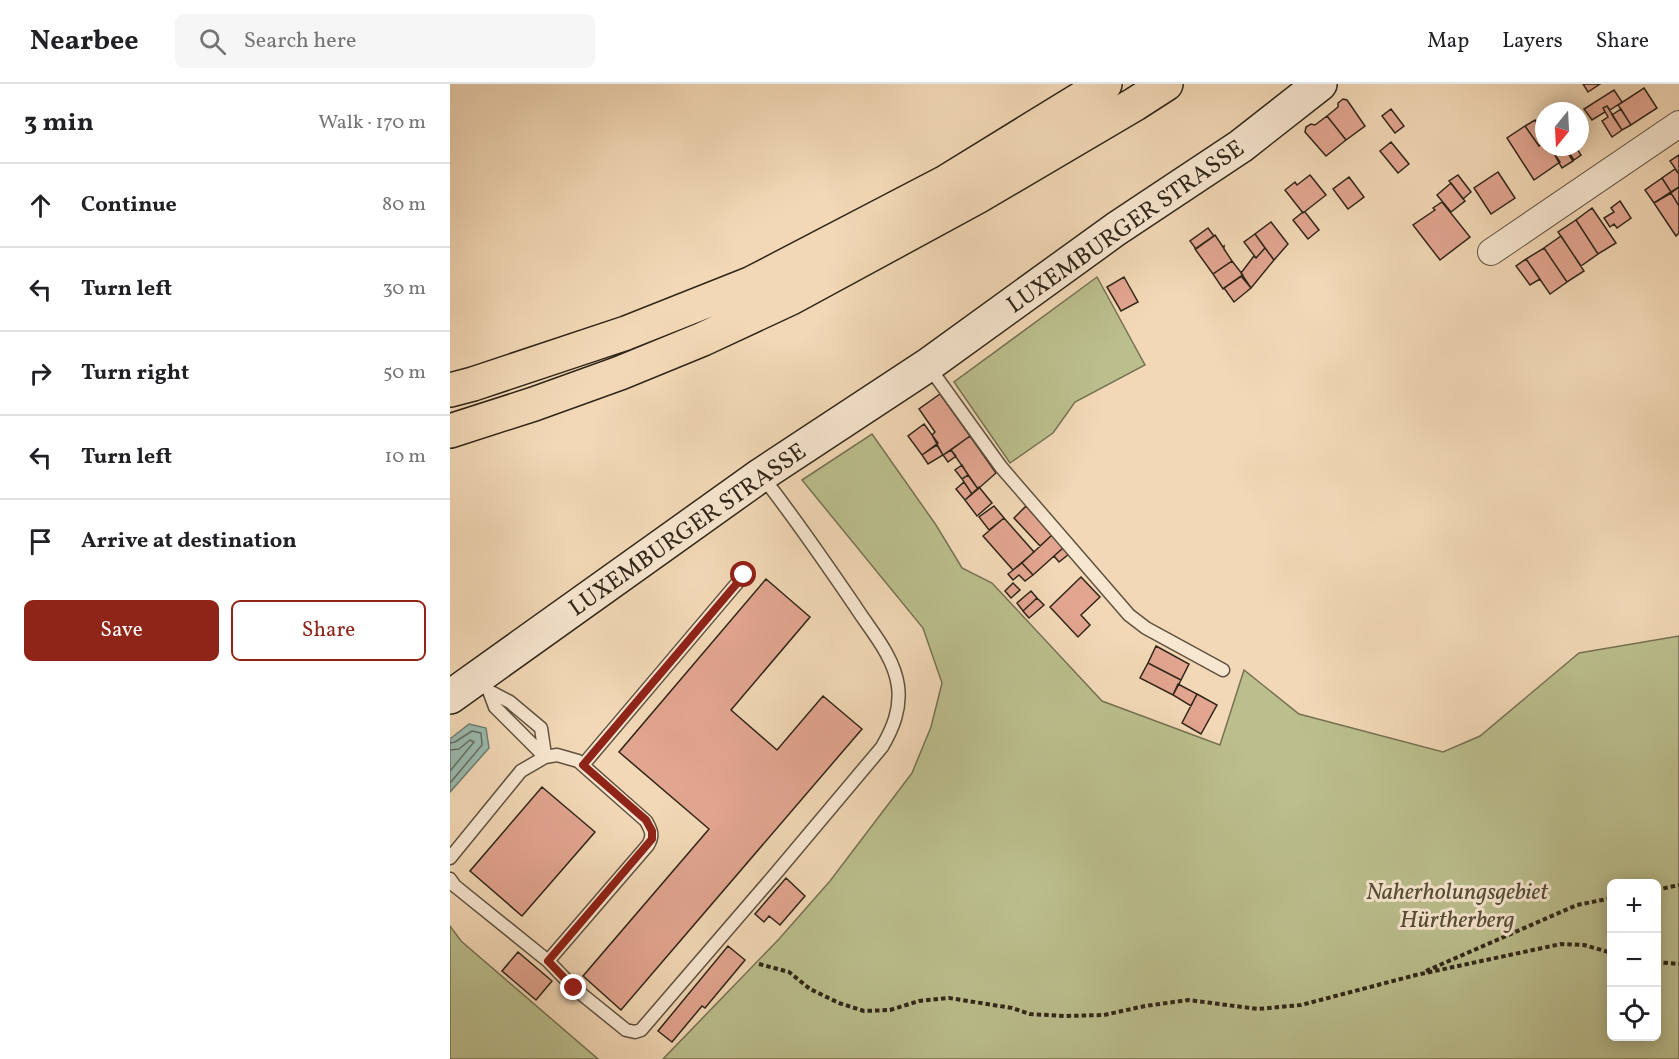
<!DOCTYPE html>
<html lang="en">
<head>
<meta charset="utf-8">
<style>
	:root { --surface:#fff; --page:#f6f6f6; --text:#202124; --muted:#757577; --line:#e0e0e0; --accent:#8f2418 }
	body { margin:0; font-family:Vollkorn,serif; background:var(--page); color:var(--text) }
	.controls { position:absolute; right:18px; bottom:18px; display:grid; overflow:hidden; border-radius:9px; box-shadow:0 3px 15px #0003 }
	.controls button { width:54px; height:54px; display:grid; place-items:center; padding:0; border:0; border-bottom:2px solid var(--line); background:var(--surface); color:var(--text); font:30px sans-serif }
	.compass { position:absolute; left:1085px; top:18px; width:54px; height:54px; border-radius:50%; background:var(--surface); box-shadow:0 3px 15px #0003; rotate:198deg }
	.stop { position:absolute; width:18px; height:18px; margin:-14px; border:4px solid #8f2418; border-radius:50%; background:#fff }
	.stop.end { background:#8f2418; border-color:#fff; box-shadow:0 2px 6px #0008 }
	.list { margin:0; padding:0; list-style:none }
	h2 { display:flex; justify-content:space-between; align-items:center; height:78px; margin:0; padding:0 24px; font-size:26px }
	h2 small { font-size:20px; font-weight:400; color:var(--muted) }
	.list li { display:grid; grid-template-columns:39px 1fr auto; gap:18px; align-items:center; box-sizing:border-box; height:84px; padding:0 24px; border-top:2px solid var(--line) }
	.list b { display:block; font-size:22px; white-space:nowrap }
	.list em { font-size:20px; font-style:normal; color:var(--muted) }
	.actions { display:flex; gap:12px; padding:18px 24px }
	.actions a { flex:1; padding:14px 0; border:2px solid var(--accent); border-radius:9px; text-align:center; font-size:21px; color:var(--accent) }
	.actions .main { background:var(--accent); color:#fff }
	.icon { flex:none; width:33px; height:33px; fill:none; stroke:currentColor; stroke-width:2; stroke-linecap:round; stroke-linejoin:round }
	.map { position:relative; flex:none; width:1229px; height:975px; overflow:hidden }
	header { display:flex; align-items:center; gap:36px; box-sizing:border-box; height:84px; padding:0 30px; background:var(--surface); border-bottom:2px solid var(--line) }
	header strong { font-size:28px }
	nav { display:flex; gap:33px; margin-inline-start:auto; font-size:21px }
	.search { width:420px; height:54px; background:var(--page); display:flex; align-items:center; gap:15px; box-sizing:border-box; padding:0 21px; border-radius:9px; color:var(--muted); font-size:22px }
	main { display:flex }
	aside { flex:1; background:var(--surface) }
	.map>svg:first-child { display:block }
</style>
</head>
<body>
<header>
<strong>Nearbee</strong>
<div class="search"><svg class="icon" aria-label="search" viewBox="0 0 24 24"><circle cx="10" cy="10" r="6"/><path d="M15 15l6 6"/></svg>Search here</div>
<nav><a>Map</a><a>Layers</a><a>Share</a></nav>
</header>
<main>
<aside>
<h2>3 min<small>Walk · 170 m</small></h2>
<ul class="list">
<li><svg class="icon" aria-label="ahead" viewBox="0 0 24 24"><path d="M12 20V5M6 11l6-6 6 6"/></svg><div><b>Continue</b></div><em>80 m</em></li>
<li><svg class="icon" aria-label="left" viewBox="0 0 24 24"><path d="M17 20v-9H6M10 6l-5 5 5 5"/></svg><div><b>Turn left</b></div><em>30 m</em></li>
<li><svg class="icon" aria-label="right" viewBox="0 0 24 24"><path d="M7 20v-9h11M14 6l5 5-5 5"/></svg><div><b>Turn right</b></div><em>50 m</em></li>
<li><svg class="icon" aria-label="left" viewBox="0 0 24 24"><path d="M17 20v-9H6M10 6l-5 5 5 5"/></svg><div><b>Turn left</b></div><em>10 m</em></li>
<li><svg class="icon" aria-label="arrive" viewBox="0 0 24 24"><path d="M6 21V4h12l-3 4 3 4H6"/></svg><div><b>Arrive at destination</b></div></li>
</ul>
<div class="actions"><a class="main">Save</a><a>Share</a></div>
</aside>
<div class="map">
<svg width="1229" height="975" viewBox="0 0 1229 975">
	<rect width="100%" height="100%" fill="#f2d8b6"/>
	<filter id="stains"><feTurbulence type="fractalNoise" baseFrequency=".00333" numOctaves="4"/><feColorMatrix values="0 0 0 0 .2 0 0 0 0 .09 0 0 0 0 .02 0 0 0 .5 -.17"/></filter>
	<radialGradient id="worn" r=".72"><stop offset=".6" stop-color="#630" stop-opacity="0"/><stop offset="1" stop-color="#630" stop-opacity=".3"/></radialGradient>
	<!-- green -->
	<path fill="#bbbe8d" stroke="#767253" stroke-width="1.5" fill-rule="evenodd" d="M647,193L695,281L625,318L603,349L560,379L504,298Z
		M422,350L486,441L512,484L542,499L652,617L770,661L794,586L849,630L993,668L1030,652L1129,569L1229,552V975H213L329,855L380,797L462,689L481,643L492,599L473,544L352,396ZM1162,800H1206V952H1162Z
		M0,842L11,857L148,975H0Z"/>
	<!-- water -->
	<path fill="#9bbaaf" stroke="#707f73" stroke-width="1.5" d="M19,640L36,644L39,664L0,708V655Z"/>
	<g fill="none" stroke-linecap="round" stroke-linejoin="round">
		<!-- shore -->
		<path stroke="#667064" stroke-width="1.5" d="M0,659L5,658L22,647L31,649L32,661L0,699
			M0,666L9,665L20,656L24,658L0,687"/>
	</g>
	<!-- building -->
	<path fill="#e2a590" stroke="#302619" stroke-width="1.5" d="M1133,0H1150L1138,8Z
		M1194,4L1207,24L1181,41L1168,21Z
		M1164,6L1172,18L1160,26L1157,22L1153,24L1155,28L1142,36L1134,25Z
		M893,15L897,16L915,42L896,56L877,32L888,23V19Z
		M1157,22L1172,46L1162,53L1152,37L1158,33L1153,24Z
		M941,25L954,42L945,49L932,32Z
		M1171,25L1181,41L1172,46L1162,31Z
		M877,32L896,56L876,72L855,48L856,43L861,40L865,41Z
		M1085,36L1092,45L1094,44V59L1089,62L1075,42Z
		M1075,42L1089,62L1094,59V63H1100L1110,78L1084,96L1057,54Z
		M941,58L959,80L948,89L930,67Z
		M1112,63H1114L1123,77L1112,84L1103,68Z
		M1115,63H1126L1131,71L1124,76Z
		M1229,71V90L1220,77Z
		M1225,85L1229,90V103L1221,108L1212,94Z
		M1048,88L1065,114L1041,130L1024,104Z
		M860,91L876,111L853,129L835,106L845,98L847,101Z
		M1008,91L1021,108L1013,115L999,97Z
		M899,93L914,113L898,125L883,105Z
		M1212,94L1221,108L1204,119L1195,106Z
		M1001,99L1015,117L1001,128L987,111Z
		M1229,103V122L1221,109Z
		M1221,109L1229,122V149L1226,152L1204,119Z
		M1170,117L1181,134L1167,144L1164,140L1160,143L1154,134L1164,128L1161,124Z
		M992,118L1020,153L990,176L963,141L985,126L983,124Z
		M1142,124L1166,159L1148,170L1126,136Z
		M853,128H855L869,146L858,155L843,136Z
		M1126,136L1148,170L1131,182L1108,148Z
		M821,138L838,160L824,176L805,150Z
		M758,144L764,152L746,165L740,157Z
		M805,150L815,164L806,174L794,158Z
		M765,151L773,163L774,162V165L782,177L763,190L745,165Z
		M1111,152L1134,187L1117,198L1094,164Z
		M815,164L824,176L801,204L791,189L804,172L806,174Z
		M1094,164L1117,198L1100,210L1076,175Z
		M1076,175L1090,195L1080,201L1066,182Z
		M782,177L793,191L773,205L763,190Z
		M791,192L801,204L784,218L774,204Z
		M674,193L688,218L671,227L657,203Z
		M490,310L520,352L493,371L482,351L485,348L469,325Z
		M474,340L488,359L472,371L458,352Z
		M520,352L546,389L528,405L501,366Z
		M487,361L493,371L478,380L472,371Z
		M501,366L506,372L498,378L493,371Z
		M512,381L518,391L512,395L505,386Z
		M518,391L528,405L522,410L512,395Z
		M514,398L522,410L515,416L506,405Z
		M529,403L542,419L527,432L515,416Z
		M544,422L554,434L539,446L529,433Z
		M576,422L602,451L590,462L564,434Z
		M554,434L584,468L563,486L533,452Z
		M602,451L613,464L583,491L572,479Z
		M613,464L619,470L609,478L604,472Z
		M572,479L583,491L575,497L569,491L563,496L558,490Z
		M631,493L650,513L631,531L640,541L628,553L600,523Z
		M316,495L360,533L281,626L327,666L373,612L412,645L171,926L133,892L259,745L169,668Z
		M563,499L570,506L561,514L555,507Z
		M581,507L587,514L573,527L567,519Z
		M587,514L594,521L579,534L573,527Z
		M706,562L739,580L731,596L698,579Z
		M698,579L731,596L723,611L690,594Z
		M728,600L747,610L741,622L723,611Z
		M747,610L767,621L751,650L732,639Z
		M92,703L145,748L72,832L20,787Z
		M336,794L355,812L330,841L319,832L314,838L305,830Z
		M278,862L295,876L255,924L252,922L222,958L208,947Z
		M68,868L102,897L86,916L52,887Z"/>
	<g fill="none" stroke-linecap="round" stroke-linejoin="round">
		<!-- lane casing -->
		<g stroke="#605240" stroke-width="15">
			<path id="lane" d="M479,283L551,383L679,531L696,544L773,586
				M30,594L39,607L45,623L95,673
				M39,607L60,618L91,644L95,671
				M133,681L294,491
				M0,774L71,687L95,673L107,671L128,677L196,737C201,746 204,751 198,761L98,877L5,802L0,795
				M98,877L124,904L176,946L185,948L191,946L327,788L432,663C443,644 451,625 448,602C444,572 421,547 405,522C375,478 345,434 311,391"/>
		</g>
		<!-- street casing -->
		<g stroke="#605240" stroke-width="28">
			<path id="street" d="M1041,168L1229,40"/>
		</g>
		<!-- secondary casing -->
		<g stroke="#302619" stroke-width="36">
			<path id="secondary" d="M0,613L311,391L478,281L666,145L791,62L870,0"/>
		</g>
		<!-- primary casing -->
		<g stroke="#302619" stroke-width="36">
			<path id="primary" d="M0,306L23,300L176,249L302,199L494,99L655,0
				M0,347L84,320L170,289L253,255L341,214L527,113L685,20L716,0"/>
		</g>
		<!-- path -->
		<path stroke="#302619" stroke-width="4" stroke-dasharray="4.5 3" stroke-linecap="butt" d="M1206,806L1229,801
			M1206,878L1229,880
			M309,880L339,888L360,905L389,919L414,927L440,926L469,917L499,914L562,924L580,930L614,932L654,931L695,922L738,916L808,925L851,921L966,891L1111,860L1134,861L1162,869
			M976,887L1127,821L1162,814"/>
		<!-- lane -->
		<use href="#lane" stroke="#f7e6d0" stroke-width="12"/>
		<!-- street -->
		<use href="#street" stroke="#f7e6d0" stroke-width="26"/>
		<!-- secondary -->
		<use href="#secondary" stroke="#f7e6d0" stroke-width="33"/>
		<!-- primary -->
		<use href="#primary" stroke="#f2d8b6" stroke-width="33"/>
	</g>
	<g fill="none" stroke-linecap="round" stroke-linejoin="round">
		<!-- route -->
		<path stroke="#8f2418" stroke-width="8" d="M124,904L98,877L202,755V747L196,736L133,681L294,491"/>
	</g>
	<g text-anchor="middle" stroke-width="6" stroke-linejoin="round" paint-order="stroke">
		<!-- street labels -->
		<g font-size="24" fill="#302619" stroke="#f7e6d0">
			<text transform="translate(675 142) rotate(-35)" y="8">LUXEMBURGER STRASSE</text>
			<text transform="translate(237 445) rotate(-35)" y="8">LUXEMBURGER STRASSE</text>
		</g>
		<!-- park labels -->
		<g font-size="24" font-style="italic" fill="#534c36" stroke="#f7e6d0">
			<text x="1007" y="815">Naherholungsgebiet<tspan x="1007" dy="28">Hürtherberg</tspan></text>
		</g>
	</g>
	<rect width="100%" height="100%" filter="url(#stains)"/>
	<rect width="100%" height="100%" fill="url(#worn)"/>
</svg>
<div class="controls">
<button>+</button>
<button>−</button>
<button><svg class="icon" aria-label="locate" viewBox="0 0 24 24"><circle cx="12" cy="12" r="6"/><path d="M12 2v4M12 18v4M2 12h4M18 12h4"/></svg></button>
</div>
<svg class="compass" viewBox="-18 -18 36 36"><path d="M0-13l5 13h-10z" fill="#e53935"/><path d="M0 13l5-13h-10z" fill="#757577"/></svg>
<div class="stop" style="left:294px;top:491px"></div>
<div class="stop end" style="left:124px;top:904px"></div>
</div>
</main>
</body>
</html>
